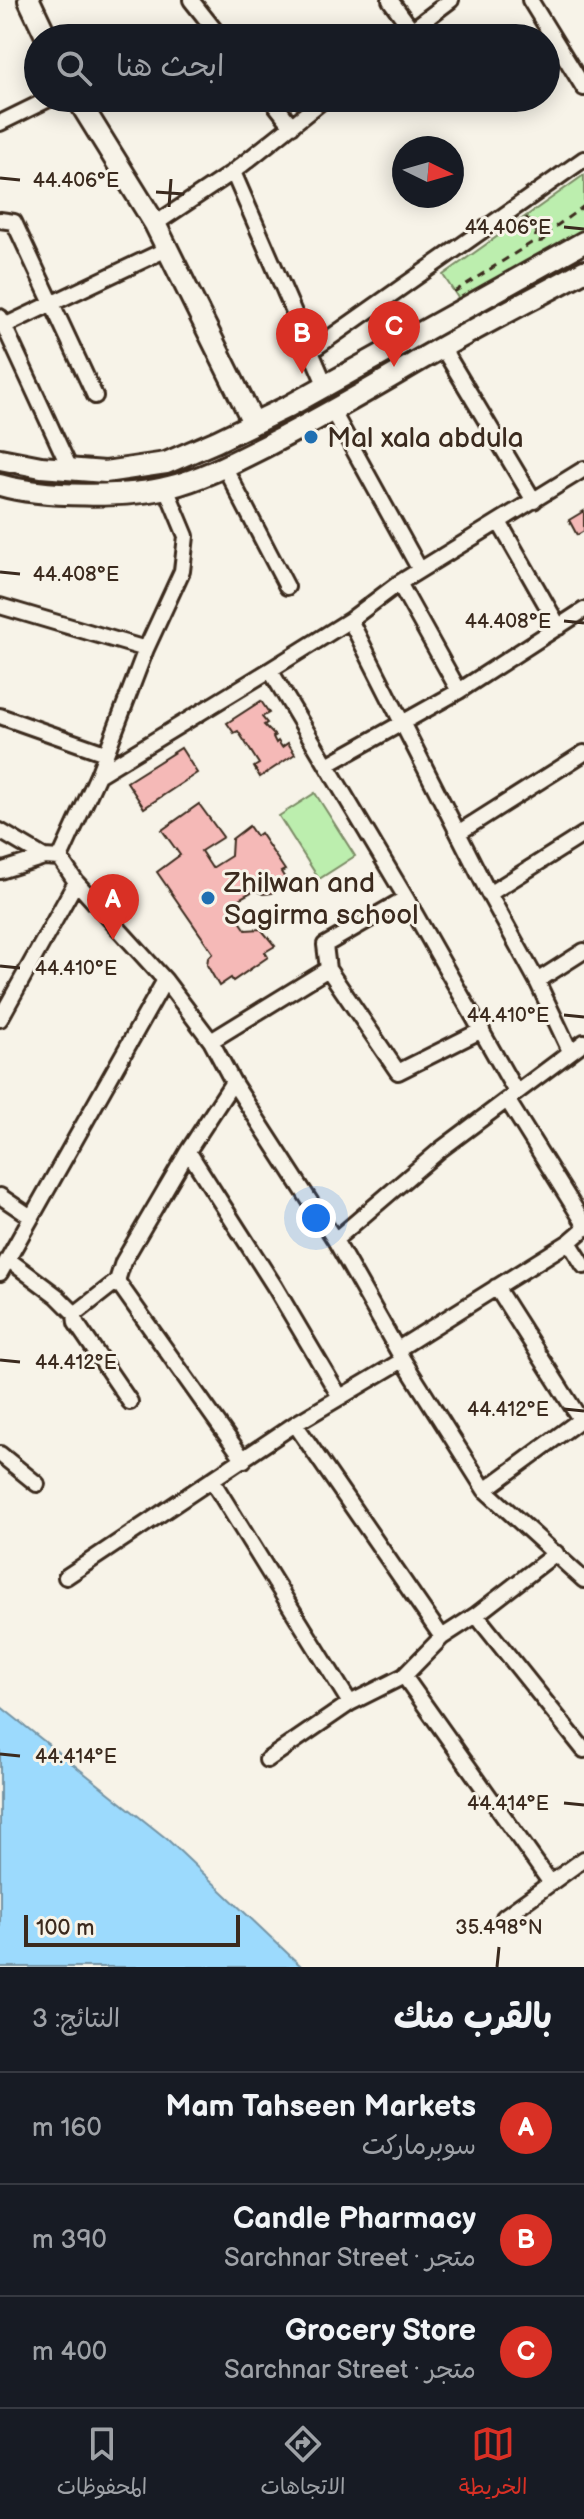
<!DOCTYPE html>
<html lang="ar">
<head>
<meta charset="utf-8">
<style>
	:root { --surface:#171b24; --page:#20242c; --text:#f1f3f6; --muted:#9ea1a6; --line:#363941; --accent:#d93025 }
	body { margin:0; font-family:"Balsamiq Sans","Playpen Sans Arabic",sans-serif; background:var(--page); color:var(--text); direction:rtl }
	.compass { position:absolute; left:392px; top:136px; width:72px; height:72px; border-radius:50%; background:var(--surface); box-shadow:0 4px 20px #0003; rotate:95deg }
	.scale { position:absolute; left:24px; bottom:20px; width:216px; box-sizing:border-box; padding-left:8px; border:4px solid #3b2a1e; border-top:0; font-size:22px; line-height:28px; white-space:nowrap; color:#3b2a1e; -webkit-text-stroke:6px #f7f3e8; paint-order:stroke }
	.you { position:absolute; left:316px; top:1218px; width:28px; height:28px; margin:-20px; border:6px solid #fff; border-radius:50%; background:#1a73e8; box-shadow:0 0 0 12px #1a73e833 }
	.badge { display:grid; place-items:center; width:52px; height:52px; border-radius:50%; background:var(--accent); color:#fff; font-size:26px; font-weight:700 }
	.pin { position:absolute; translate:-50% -66px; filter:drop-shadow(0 2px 4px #0008) }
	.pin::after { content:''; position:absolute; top:42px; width:28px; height:24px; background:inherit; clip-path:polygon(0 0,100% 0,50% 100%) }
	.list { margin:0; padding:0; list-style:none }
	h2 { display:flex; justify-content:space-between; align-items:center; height:104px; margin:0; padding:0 32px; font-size:34px }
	h2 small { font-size:26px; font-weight:400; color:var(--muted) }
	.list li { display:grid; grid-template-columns:52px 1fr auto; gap:24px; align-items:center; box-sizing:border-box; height:112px; padding:0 32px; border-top:2px solid var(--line) }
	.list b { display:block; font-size:30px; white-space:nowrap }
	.list p { margin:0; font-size:26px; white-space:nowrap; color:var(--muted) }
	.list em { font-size:26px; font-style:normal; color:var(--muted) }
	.icon { flex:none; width:44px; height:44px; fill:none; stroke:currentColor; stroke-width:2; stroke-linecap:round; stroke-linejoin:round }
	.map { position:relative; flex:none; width:584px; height:1967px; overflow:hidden; direction:ltr }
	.search { position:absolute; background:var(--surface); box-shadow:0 4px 20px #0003; left:24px; right:24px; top:24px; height:88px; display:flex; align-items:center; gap:20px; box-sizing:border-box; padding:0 28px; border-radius:44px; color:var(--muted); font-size:30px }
	.sheet { height:440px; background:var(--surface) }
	nav { display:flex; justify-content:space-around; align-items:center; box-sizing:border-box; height:112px; border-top:2px solid var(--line); background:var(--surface); font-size:22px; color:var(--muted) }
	nav a { display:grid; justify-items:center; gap:4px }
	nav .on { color:var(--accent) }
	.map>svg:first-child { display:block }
</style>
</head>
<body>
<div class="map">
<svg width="584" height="1967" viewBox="0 0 584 1967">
	<rect width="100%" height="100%" fill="#f7f3e8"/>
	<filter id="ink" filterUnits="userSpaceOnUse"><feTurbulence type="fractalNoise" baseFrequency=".0125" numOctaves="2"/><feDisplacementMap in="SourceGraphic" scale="16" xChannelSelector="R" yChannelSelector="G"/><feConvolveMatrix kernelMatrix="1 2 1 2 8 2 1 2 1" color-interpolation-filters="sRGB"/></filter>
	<g filter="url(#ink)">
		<!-- green -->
		<path fill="#bceeae" stroke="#7c8c66" stroke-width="2" d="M584,175V234L464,307L443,275Z
			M315,793L355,856L319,879L279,816Z"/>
		<!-- water -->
		<path fill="#9cdafd" stroke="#7594a4" stroke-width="2" d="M0,1706L167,1839L302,1967H0Z"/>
		<!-- building -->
		<path fill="#f5b9b7" stroke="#3b2a1e" stroke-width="2" d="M584,511V531L577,535L569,520Z
			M261,701L269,713L262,717L267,723L264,725L275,736L273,737L276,743L278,741L282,747L288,743L295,754L260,777L254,767L259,764L238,731L234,733L227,723Z
			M181,748L197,773L144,808L127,782Z
			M199,804L223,837L201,851L212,868L231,856L232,839L249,826L256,836L260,833L285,870L281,872L288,883L272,893L263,894L255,890L235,901L239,907L233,911L246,930L261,929L275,946L265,952L268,957L233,981L231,978L219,986L207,965L208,958L213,953L157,872L180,855L162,830Z"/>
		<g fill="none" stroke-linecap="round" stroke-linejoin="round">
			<!-- street casing -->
			<g stroke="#3b2a1e" stroke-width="20">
				<path id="street" d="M191,0L221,38
					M390,0L412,30
					M530,0L584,88
					M401,38L451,0
					M270,98L292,126
					M0,123L51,98
					M233,172L325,384
					M0,220L14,222L95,396
					M155,224L233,172L326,98
					M0,317L71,471
					M4,326L167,249
					M442,347L534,501
					M311,351L584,159
					M333,412L420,570
					M224,466L287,587
					M499,522L559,627
					M399,583L459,691
					M0,606L146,649
					M350,620L489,894L537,981L570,1051
					M270,670L406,898L516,1092
					M0,716L105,753
					M327,765L459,691L584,610
					M98,775L270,670L350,620L399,583L584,469
					M0,831L44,857L60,858
					M458,833L584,753
					M60,858L76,882L165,980L211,1041L233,1082L335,1240L403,1360L485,1490L584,1580
					M60,858L98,775L146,649L182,571L186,536L166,488
					M0,871L44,857
					M489,894L584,834
					M406,898L325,945L328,969L398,1072L482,1030
					M537,981L584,951
					M0,1019L76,882
					M211,1041L328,969
					M233,1082L188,1151L123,1262L117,1281L244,1460
					M508,1101L584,1223
					M188,1151L275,1287L340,1397
					M0,1196L31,1217
					M335,1240L440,1150L584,1042
					M569,1242L584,1266
					M9,1260L57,1296L75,1314
					M0,1273L165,980
					M117,1281L75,1314L76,1323L130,1402
					M496,1287L580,1419
					M398,1349L569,1242L584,1229
					M295,1424L442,1637
					M0,1454L37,1484
					M213,1482L350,1703
					M485,1490L584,1417
					M66,1577L295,1424L403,1360
					M476,1615L584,1750
					M404,1676L550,1882
					M267,1760L350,1703L404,1676L442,1637L476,1615L556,1553
					M504,1917L584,1859"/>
			</g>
			<!-- secondary casing -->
			<g stroke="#3b2a1e" stroke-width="26">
				<path id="secondary" d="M29,0L47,38
					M77,98L155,224L253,422
					M0,459L41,467L105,472L166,463L217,441L289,406L584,242
					M0,485C41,497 128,498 169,487C202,479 234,462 264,447C315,421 364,393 413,364C469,331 527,302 584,271"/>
			</g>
			<!-- path -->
			<path stroke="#3b2a1e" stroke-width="3" stroke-dasharray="8 6" stroke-linecap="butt" d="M526,217L538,234
				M535.5 237a4.5 4.5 0 1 1 9 0a4.5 4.5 0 1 1-9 0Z
				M544,235L584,206
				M454,292L536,240"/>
			<!-- street -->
			<use href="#street" stroke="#f7f3e8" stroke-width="14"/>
			<!-- secondary -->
			<use href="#secondary" stroke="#f7f3e8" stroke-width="20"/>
		</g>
	</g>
	<!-- ticks -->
	<path fill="none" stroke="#3b2a1e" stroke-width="3" d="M0,178L20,180M156,192L184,194M169,207L171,179M564,227L584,229M0,572L20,574M564,621L584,623M0,966L20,968M564,1015L584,1017M0,1360L20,1362M564,1409L584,1411M0,1754L20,1756M564,1803L584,1805M497,1967L499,1947"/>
	<!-- markers -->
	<g fill="#1f6fb2" stroke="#f7f3e8" stroke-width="3">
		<circle cx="311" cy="437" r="8"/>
		<circle cx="208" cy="898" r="8"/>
	</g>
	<g text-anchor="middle" stroke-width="6" stroke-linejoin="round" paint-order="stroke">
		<!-- poi labels -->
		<g font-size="28" fill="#3b2a1e" stroke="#f7f3e8" text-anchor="start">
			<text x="327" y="447">Mal xala abdula</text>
			<text x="224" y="892">Zhilwan and<tspan x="224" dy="32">Sagirma school</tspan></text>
		</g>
	</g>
	<g font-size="20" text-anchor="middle" fill="#3b2a1e" stroke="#f7f3e8" stroke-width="6" stroke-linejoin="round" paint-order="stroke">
		<text x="76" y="187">44.406°E</text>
		<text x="508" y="234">44.406°E</text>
		<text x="76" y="581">44.408°E</text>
		<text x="508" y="628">44.408°E</text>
		<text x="76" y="975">44.410°E</text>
		<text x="508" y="1022">44.410°E</text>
		<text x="76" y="1369">44.412°E</text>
		<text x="508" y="1416">44.412°E</text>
		<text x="76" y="1763">44.414°E</text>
		<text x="508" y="1810">44.414°E</text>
		<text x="499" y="1934">35.498°N</text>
	</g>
</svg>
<svg class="compass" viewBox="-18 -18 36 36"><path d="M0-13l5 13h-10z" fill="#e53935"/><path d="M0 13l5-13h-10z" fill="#9ea1a6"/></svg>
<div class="scale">100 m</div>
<div class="you"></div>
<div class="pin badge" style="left:113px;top:940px">A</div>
<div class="pin badge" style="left:302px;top:374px">B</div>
<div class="pin badge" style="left:394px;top:367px">C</div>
<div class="search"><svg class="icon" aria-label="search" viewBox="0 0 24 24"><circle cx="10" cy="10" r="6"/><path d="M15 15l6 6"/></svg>ابحث هنا</div>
</div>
<section class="sheet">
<h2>بالقرب منك<small>النتائج: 3</small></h2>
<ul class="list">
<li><span class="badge">A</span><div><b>Mam Tahseen Markets</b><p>سوبرماركت</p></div><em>160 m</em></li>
<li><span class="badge">B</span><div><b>Candle Pharmacy</b><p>متجر · Sarchnar Street</p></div><em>390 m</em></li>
<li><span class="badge">C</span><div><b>Grocery Store</b><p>متجر · Sarchnar Street</p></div><em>400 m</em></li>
</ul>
</section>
<nav>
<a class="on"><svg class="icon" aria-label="map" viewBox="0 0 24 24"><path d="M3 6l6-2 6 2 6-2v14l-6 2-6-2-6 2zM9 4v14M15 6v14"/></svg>الخريطة</a>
<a><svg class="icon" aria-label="directions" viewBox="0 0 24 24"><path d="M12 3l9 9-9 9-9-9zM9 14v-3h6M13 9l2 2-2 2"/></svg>الاتجاهات</a>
<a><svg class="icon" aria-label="saved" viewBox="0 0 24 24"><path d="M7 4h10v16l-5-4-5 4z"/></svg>المحفوظات</a>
</nav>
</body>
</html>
